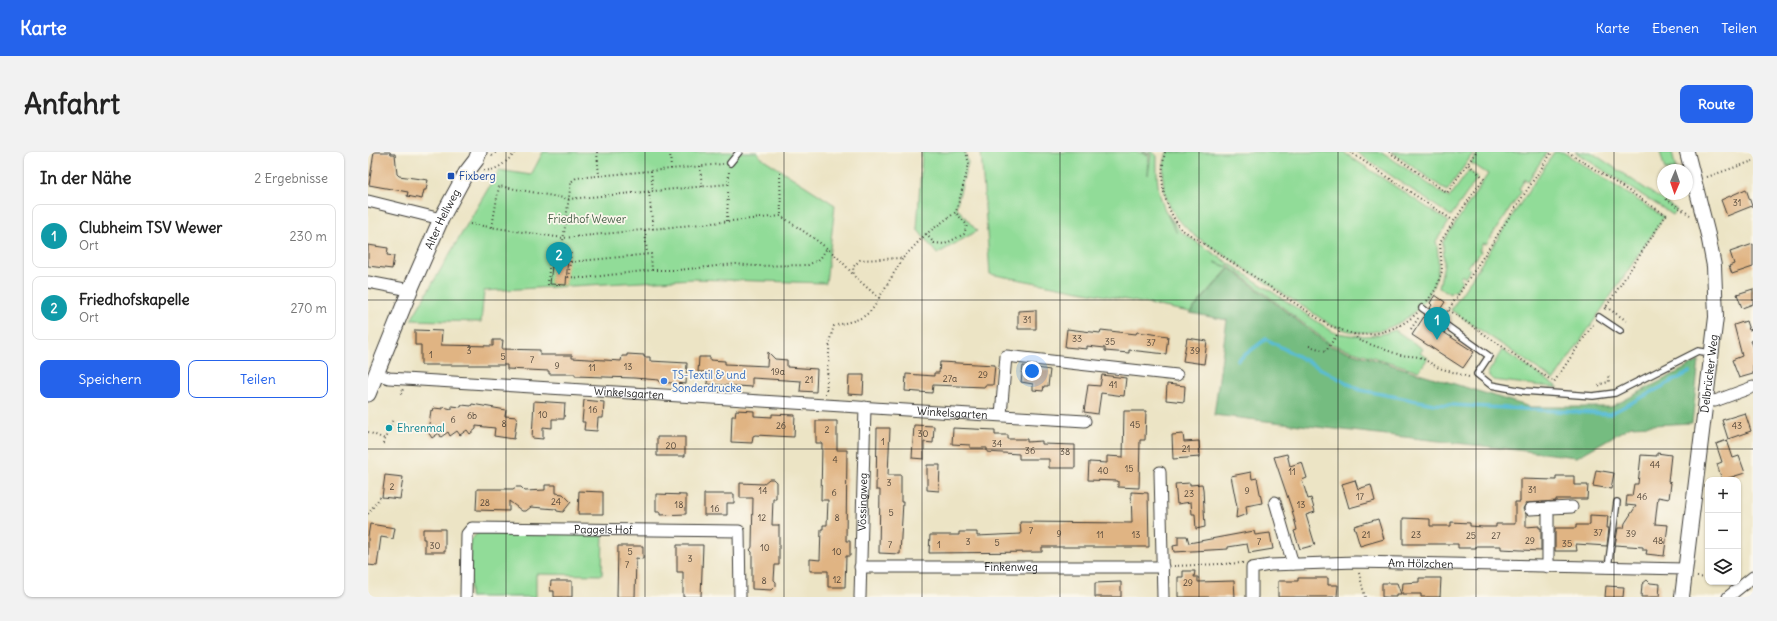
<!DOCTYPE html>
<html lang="de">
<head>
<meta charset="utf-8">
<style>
	:root { --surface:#fff; --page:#f2f2f2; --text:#222; --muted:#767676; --line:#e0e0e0; --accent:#2563eb }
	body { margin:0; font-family:Delius,sans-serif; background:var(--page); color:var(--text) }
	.controls { position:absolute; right:12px; bottom:12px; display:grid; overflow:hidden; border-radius:8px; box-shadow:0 1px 3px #0004 }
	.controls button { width:36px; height:36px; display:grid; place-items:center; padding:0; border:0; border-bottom:1px solid var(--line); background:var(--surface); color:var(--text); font:20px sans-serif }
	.compass { position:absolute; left:1289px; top:12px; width:36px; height:36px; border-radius:50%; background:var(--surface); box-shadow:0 1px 3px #0004; rotate:182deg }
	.you { position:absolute; left:664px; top:219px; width:14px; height:14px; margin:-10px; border:3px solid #fff; border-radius:50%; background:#1a73e8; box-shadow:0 0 0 6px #1a73e833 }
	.badge { display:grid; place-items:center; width:26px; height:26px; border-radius:50%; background:var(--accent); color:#fff; font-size:13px; font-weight:700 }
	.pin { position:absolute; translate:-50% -33px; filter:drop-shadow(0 1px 2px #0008) }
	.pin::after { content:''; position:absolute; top:21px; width:14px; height:12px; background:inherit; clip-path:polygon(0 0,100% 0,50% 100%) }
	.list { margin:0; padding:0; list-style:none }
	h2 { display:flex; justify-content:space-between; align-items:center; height:52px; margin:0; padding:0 16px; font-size:17px }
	h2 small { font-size:13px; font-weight:400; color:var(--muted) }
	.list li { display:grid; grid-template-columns:26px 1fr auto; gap:12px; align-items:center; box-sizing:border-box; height:64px; margin:0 8px 8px; padding:0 8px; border:1px solid var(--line); border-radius:8px }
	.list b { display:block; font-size:15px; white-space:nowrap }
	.list p { margin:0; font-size:13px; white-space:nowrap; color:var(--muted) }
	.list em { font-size:13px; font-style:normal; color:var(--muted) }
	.actions { display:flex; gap:8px; padding:12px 16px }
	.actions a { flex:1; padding:9px 0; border:1px solid var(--accent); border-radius:8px; text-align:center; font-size:14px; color:var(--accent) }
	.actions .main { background:var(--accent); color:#fff }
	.icon { flex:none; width:22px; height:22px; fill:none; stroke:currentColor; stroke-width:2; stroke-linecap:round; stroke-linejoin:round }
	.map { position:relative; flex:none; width:1385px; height:445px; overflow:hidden; border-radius:8px }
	header { display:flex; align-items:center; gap:24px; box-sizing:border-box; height:56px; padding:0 20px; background:var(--accent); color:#fff }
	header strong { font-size:19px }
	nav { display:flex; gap:22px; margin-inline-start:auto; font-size:14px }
	.intro { display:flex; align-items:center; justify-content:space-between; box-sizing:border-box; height:96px; padding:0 24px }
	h1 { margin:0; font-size:28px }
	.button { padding:10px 18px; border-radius:8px; background:var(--accent); color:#fff; font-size:14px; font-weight:700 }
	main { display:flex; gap:24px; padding:0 24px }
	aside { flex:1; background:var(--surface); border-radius:8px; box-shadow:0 1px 3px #0004 }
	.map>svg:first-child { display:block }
</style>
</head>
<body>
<header>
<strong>Karte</strong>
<nav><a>Karte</a><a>Ebenen</a><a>Teilen</a></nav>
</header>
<div class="intro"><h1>Anfahrt</h1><a class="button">Route</a></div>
<main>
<aside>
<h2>In der Nähe<small>2 Ergebnisse</small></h2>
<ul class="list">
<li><span class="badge" style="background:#0f9aa8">1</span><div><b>Clubheim TSV Wewer</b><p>Ort</p></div><em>230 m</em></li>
<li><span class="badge" style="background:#0f9aa8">2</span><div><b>Friedhofskapelle</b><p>Ort</p></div><em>270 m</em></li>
</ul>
<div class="actions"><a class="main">Speichern</a><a>Teilen</a></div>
</aside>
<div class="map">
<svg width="1385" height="445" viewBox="0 0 1385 445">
	<rect width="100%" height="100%" fill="#fbf7ec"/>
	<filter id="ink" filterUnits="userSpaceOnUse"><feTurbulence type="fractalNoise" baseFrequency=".025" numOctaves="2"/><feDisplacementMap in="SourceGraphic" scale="8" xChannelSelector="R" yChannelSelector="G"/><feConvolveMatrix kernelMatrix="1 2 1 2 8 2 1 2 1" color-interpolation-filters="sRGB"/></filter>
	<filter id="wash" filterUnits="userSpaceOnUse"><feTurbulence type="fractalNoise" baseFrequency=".012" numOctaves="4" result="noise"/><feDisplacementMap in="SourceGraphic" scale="16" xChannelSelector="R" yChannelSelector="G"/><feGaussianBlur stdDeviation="0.9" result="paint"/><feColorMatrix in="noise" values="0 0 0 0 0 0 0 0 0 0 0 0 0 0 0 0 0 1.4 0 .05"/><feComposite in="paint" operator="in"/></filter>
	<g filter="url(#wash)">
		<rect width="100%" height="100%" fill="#ece4c5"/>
		<!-- green -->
		<path fill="#91dc98" stroke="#567c5a" d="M175,0H390L391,4L467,53L458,131L325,127L116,139L113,170L43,168L131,18L163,23Z
			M554,0H597L600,11L588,55L609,79L569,102L549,77Z
			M613,0H770L781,3L780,23L783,2L774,0H785L789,4C788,38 792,52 809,81L800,62L812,79L965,180C987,185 1006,186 1027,178L1055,197L1052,201L1060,206L1051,219L962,192L860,113V115L846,110L861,116L822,160L622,122Z
			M799,0H975L1081,70L1068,89C1071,103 1072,120 1065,134C1052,163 1020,184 987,180C979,179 971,176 963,173L827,84C800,61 788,36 799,0Z
			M988,0H1014L1081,46L1100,20V18L1110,25L1083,64Z
			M1024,0H1106L1079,39Z
			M1110,0H1179L1160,29L1157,27L1151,37L1154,39L1118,92L1115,91L1111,98L1113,99L1108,107L1106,106L1100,115L1102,117L1097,125L1094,123L1092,127L1094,129L1086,140L1084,139L1082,142L1071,135L1076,112L1075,90L1120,22L1103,11Z
			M1186,0H1195L1296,65L1186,228L1083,158Z
			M1207,0H1223L1309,58L1305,63Z
			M1292,0H1304L1308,18H1297Z
			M1134,198L1191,236L1125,228L1121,224L1120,221Z
			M111,380L235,381L234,423L168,422V445H102V388Z"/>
		<!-- forest -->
		<path fill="#74bc80" stroke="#486c4e" d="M862,116L962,194L1162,255H1243L1331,209L1324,271L1263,274L1209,305L846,263L859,168L822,161Z"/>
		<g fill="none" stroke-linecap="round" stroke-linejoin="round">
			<!-- stream -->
			<path stroke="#58bcd6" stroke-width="3.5" d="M870,208L898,187L992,238L1066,252L1242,262L1322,220"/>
		</g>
		<g id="blocks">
			<!-- building -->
			<path fill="#e0b483" d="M6,0H22L23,2H27L29,22L31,24L60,28L58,38H56L54,47L39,44L40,40L1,33Z
				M1378,37L1384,54L1359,64L1353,48Z
				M1385,92V115L1364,122L1361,114L1366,112L1362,100Z
				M0,93L20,96L19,103L26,104L24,117L0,114Z
				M187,103L200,104L198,133L182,132L184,114H186Z
				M1385,137V152L1374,156L1369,142Z
				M1067,143L1077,150L1069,162L1062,156L1064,153L1062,151Z
				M668,158V177H650V159Z
				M1057,163L1065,169L1063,172L1106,200L1095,216L1044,183Z
				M1378,169L1381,178L1385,177V188L1382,189L1385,196V222L1371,226L1364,208L1374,204L1366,173Z
				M699,177L732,181L733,178L768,182L769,180L800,184L798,202L761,198V201L737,199V196L719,194V197L697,195Z
				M47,178L74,179L73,193L125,194V188H135L134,197L172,198V203H204V206L253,209L254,204H259V202L276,203V205H282V209L319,211L318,232L291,230V228L266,226L207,224V222H181V219L139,217V213H53V193H47Z
				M819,186L839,189L836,212L815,209Z
				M400,200L407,207L419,208V215L449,217L448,240L432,239L433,229L384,226V235L339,232L340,220H330L331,205H342V208L357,209V212L399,214Z
				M572,210L627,213L625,233H617V235L565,233L564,241L537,239L538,222L566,224V221H571Z
				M655,214L682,218L680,234H676L675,239L665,238V232L653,230Z
				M481,223H496L495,243L480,242Z
				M734,223L758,226L756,244L733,241L730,262L716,260L720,233L732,234Z
				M799,232L817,234L816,250L798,248Z
				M216,248L236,250L235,266H230L229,279L216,278L217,270H214Z
				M166,249L197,251L196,267H184V276L175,275V287L164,286Z
				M104,252L138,258L137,264L149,265L146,287L126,284L127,276L108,274V277L102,282L99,278L92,283L89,279L82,284L80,280L73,285L71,281L64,286L60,280L63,258L65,259L66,256L75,257V255L84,257V254L93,255L94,253L103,254Z
				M368,258L386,259V264L404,265V262L427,263L426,285L387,283L385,284L384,291L363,290L364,264H367Z
				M756,259H778L777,288H772L771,336L750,335V329L720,328L721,310L739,311V304L755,305Z
				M1377,261L1383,279L1360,287L1354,268Z
				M448,269H469V298H479L478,389H482V404H478L477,435H460V419H442V407L452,408L453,377H455V373H459L460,348H453L454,291H448Z
				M546,273L566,274L565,291L556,290V307L544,306Z
				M509,276H522L520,323H533V350H535L532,402L511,401L512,338H508Z
				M585,276L627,278V283H640V287H659V290L674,289V292L707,293V316H681V307H651V302L619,300V296H602V293L584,292Z
				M815,282L816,290L831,289L832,305L805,307L804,283Z
				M289,285H317V304H289Z
				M1359,288L1365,306L1371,304L1377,321L1354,328L1349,312L1354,310L1348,292Z
				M1289,301L1303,303L1300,330L1303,331L1301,347L1290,345L1287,372L1300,373L1296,404L1278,402L1279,398H1275V395L1247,393L1250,376H1256L1257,371L1268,354L1258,353L1259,344H1264L1266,332H1270L1273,303L1289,304Z
				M919,302L922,314L934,310L939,326L934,328L940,347L943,346L947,360L938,363L947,393L932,397L926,379L929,378L924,358L906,305Z
				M559,313H572L571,339L559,338Z
				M1228,318L1246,321L1243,337L1225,334Z
				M883,320L884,327L889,326L894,351L878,354L879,362L868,366L869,355L863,324Z
				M17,323L35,325L32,347L14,345Z
				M1188,324H1206V333H1220L1219,347H1188V349L1158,351L1155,357L1158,362V375L1171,374V376H1173V399L1133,397V394H1108V396H1090V392H1035V366L1062,367V374H1083V370L1102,371V374L1115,375H1128V372H1147V350H1152V327L1188,328Z
				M401,327H405L408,330V347H405L404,373H411V413H407L406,428L408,430V434L404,438L384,437V400L382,398L384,395L385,346H372V331L395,332Z
				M987,328L990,337L1003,333L1007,349L981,356L974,332Z
				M822,331V333L834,332L835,337L837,375L828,377L827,362H824L823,350L809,352L807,332Z
				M177,333H188V341L195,342L203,350L195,360L189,359L188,357L163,355L158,359H154L141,349V359L108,358L109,337H145L148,335H153L157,339L177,338Z
				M211,339L235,340V362H210Z
				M763,340L780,341L781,395H674V400L561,401L562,383H591V380H609V384L653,382L652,370L764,371Z
				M288,342L318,343V362L292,363V360H288Z
				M336,342H366V351H359V363H336Z
				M1222,363L1240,364L1239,376H1241L1239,394L1208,392L1209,399H1187V376H1208V373H1222Z
				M1010,367L1016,387L992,394L986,374Z
				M2,372L27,376L25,387L13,385L9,414L0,413V384Z
				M55,377H77V400H57V387H55Z
				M886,379L887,383L902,381L905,397L881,401L879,392L860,395V397L806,400L805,394L810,393V384H819L821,391Z
				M309,393H335L333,445H315V420H309Z
				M250,394H275V407L268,406L267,445H249Z
				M815,419H827L826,425H830V430L866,429L867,445H810V425H815Z
				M930,426H960V433H970L969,445H910V429H930Z
				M1051,426H1073L1072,445H1053V442H1034L1035,431L1051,430Z
				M1279,428L1282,431L1292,432L1291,445H1273L1274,432Z
				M183,429H204V445H186V439H182Z
				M753,430V445H727V431Z
				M1014,431H1029L1033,442H1028V445H1014Z
				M1238,434L1256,435L1255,445H1237Z"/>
		</g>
	</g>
	<g filter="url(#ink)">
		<use href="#blocks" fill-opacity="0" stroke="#3b3a35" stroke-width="1"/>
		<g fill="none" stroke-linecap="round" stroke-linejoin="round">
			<!-- service casing -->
			<g stroke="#3b3a35" stroke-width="8">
				<path id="service" d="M362,11L371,0
					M1054,156L1121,204L1109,222L1123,233L1155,239L1225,244L1247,241L1330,199L1343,201
					M1231,165L1252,179
					M1240,415L1249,350"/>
			</g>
			<!-- minor casing -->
			<g stroke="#3b3a35" stroke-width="13">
				<g id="minor">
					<path d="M0,49L73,67"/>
					<path d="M0,130L42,138"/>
					<path id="s1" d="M8,222L21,226L52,228L717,269"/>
					<path d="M1338,248L1347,249L1385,235"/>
					<path d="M633,263L638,204L809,223"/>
					<path d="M792,320L795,445"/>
					<path d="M907,350L925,412"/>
					<path d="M1162,357L1204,355"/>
					<path id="s2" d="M492,415H795"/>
					<path d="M1180,415V356"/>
					<path id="s3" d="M98,445L99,382L104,376L371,379L372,445"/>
					<path id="s4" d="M492,445L497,255"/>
					<path id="s5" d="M884,445V416L902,413L988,410L1317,417"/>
					<path d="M1360,445L1385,425"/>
				</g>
			</g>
			<!-- tertiary casing -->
			<g stroke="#3b3a35" stroke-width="16">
				<g id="tertiary">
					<path id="s6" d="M1314,445L1348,165L1346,114L1340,83L1319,0"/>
				</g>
			</g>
			<!-- secondary casing -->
			<g stroke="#3b3a35" stroke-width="17">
				<g id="secondary">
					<path id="s7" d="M0,242L42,138L73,67L98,21L108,8L111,0"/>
				</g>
			</g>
			<!-- path -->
			<path stroke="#3b3a35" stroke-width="2" stroke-dasharray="1 3" stroke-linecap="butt" d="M229,0L231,24
				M302,0L303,17
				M797,0C791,30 795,52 813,77L962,174C970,176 978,180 986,182C1007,185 1034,176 1049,161
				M982,0L1086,69
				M1021,0L1079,41L1108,0
				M1200,0L1298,63L1236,158
				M124,4L128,0
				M332,14L334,35
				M116,18C129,20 139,9 148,0
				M283,19L285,39
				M412,21L413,64
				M1339,25L1385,9
				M281,40L285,77
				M1298,47L1322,63
				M359,69L361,18
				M102,72L195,86L413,64C439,82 467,98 486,124
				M124,75L131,34L201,47L360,32
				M277,78L279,102
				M558,82L566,91L577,92L596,82L599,73L588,61
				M193,104L203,30L208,26L355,12
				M284,118H310L368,112L386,114L440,113L452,107L459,96
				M200,125L216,126L284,118L283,102L202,110
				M180,133L182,99L203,100L200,128
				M511,146L535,106
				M1059,149L1068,137L1074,119L1072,91L1086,69L1116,26L1100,12
				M1238,155L1259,169
				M1081,158L1186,230L1226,171
				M1077,163L1184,0
				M1043,177L1051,165
				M986,182L990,188L1032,203L1052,205L1071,216L1101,225
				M941,194L958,199L973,177
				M1231,234L1232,232L1241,230L1240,223
				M33,242L35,237
				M458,242L462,187L466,174C487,168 501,168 511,146L486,124L485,115L492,108L535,106L558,82L588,60L601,12L598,0
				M0,280L17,287
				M15,292L25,267
				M0,362L13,344
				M806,414L875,411
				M991,421L997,445
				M1329,425L1340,426"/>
			<!-- service -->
			<use href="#service" stroke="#fff" stroke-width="5.5"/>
			<!-- minor -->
			<use href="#minor" stroke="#fff" stroke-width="11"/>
			<!-- tertiary -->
			<use href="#tertiary" stroke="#fff" stroke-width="14"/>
			<!-- secondary -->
			<use href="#secondary" stroke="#fff" stroke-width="15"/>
		</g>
	</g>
	<!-- grid -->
	<path fill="none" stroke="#1c1c1c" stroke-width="1" stroke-opacity="0.55" d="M138,0V445M277,0V445M416,0V445M554,0V445M692,0V445M831,0V445M970,0V445M1108,0V445M1246,0V445M0,148H1385M0,297H1385"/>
	<!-- markers -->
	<rect fill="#1a4fb4" stroke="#fbf7ec" stroke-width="1.5" x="79" y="20" width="8" height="8" rx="2"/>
	<circle fill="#3f7fe0" stroke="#fbf7ec" stroke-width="1.5" cx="296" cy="229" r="4"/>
	<circle fill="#0f9aa8" stroke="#fbf7ec" stroke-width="1.5" cx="21" cy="276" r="4"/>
	<g text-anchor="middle" stroke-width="3.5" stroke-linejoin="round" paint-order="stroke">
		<!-- number labels -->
		<g font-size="9" fill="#4d4236">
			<text x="1369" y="54">31</text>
			<text x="659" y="171">31</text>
			<text x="709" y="190">33</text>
			<text x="742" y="193">35</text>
			<text x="783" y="194">37</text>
			<text x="101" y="202">3</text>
			<text x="827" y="202">39</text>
			<text x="63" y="206">1</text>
			<text x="135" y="208">5</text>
			<text x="164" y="211">7</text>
			<text x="189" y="217">9</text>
			<text x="260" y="218">13</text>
			<text x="224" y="219">11</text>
			<text x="410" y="223">19a</text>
			<text x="615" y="226">29</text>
			<text x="582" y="230">27a</text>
			<text x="441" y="231">21</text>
			<text x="745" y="236">41</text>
			<text x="225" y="261">16</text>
			<text x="175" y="266">10</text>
			<text x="104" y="267">6b</text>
			<text x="85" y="271">6</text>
			<text x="136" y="275">8</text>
			<text x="767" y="276">45</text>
			<text x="413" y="277">26</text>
			<text x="1369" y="277">43</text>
			<text x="459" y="281">2</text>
			<text x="555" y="285">30</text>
			<text x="515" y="293">1</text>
			<text x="629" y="295">34</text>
			<text x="303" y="297">20</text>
			<text x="818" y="300">21</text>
			<text x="662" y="302">36</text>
			<text x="697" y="303">38</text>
			<text x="467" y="311">4</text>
			<text x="1287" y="316">44</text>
			<text x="761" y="320">15</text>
			<text x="735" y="322">40</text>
			<text x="924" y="323">11</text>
			<text x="521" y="334">3</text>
			<text x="24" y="338">2</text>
			<text x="1164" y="341">31</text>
			<text x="395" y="342">14</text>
			<text x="879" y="342">9</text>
			<text x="466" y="344">6</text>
			<text x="821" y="345">23</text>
			<text x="992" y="348">17</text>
			<text x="1274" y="348">46</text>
			<text x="188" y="353">24</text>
			<text x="117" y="354">28</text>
			<text x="311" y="356">18</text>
			<text x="933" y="356">13</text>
			<text x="347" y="360">16</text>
			<text x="523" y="364">5</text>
			<text x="394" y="369">12</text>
			<text x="469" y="369">8</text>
			<text x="663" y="382">7</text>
			<text x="1230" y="384">37</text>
			<text x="691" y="385">9</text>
			<text x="1263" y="385">39</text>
			<text x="732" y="386">11</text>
			<text x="768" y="386">13</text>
			<text x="998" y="386">21</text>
			<text x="1048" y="386">23</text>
			<text x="1103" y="387">25</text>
			<text x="1128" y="387">27</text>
			<text x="1162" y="392">29</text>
			<text x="1290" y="392">48</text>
			<text x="600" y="393">3</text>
			<text x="891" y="393">7</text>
			<text x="629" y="394">5</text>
			<text x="1199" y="395">35</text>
			<text x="522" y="396">7</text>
			<text x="571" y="396">1</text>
			<text x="67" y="397">30</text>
			<text x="397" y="399">10</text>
			<text x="262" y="403">5</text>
			<text x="469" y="403">10</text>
			<text x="322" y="410">3</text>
			<text x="259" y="416">7</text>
			<text x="469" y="431">12</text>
			<text x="396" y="432">8</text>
			<text x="820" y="434">29</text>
		</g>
		<!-- transit labels -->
		<g font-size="11" fill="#164399" stroke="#fbf7ec" text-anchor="start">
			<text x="91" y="28">Fixberg</text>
		</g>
		<!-- park labels -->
		<g font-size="11" fill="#455f47" stroke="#fbf7ec">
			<text x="219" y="71">Friedhof Wewer</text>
		</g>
		<!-- street labels -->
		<g font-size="11" fill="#1c1c1c" stroke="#fbf7ec">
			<text dy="4" stroke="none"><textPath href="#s7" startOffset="190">Alter Hellweg</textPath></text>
			<text dy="4" stroke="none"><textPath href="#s6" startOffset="225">Delbrücker Weg</textPath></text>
			<text dy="4" stroke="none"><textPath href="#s1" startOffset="254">Winkelsgarten</textPath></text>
			<text dy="4" stroke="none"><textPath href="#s1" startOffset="578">Winkelsgarten</textPath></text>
			<text dy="4" stroke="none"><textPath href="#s4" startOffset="95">Vössingweg</textPath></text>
			<text dy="4" stroke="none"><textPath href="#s3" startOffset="202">Paggels Hof</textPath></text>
			<text dy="4" stroke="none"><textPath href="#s5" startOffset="198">Am Hölzchen</textPath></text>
			<text dy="4" stroke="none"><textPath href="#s2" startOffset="151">Finkenweg</textPath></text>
		</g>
		<!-- shop labels -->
		<g font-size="11" fill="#366cbe" stroke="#fbf7ec" text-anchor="start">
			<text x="304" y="227">TS-Textil &amp; und<tspan x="304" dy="13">Sonderdrucke</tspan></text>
		</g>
		<!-- culture labels -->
		<g font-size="11" fill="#0d838f" stroke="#fbf7ec" text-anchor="start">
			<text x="29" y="280">Ehrenmal</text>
		</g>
	</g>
</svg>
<div class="controls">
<button>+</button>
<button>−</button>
<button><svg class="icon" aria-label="layers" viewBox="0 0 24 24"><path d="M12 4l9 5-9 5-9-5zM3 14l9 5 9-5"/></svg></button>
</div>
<svg class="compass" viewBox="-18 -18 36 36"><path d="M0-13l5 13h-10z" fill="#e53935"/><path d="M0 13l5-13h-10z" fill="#767676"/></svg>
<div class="you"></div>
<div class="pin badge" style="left:1069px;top:188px;background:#0f9aa8">1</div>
<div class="pin badge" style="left:191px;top:123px;background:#0f9aa8">2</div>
</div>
</main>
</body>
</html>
